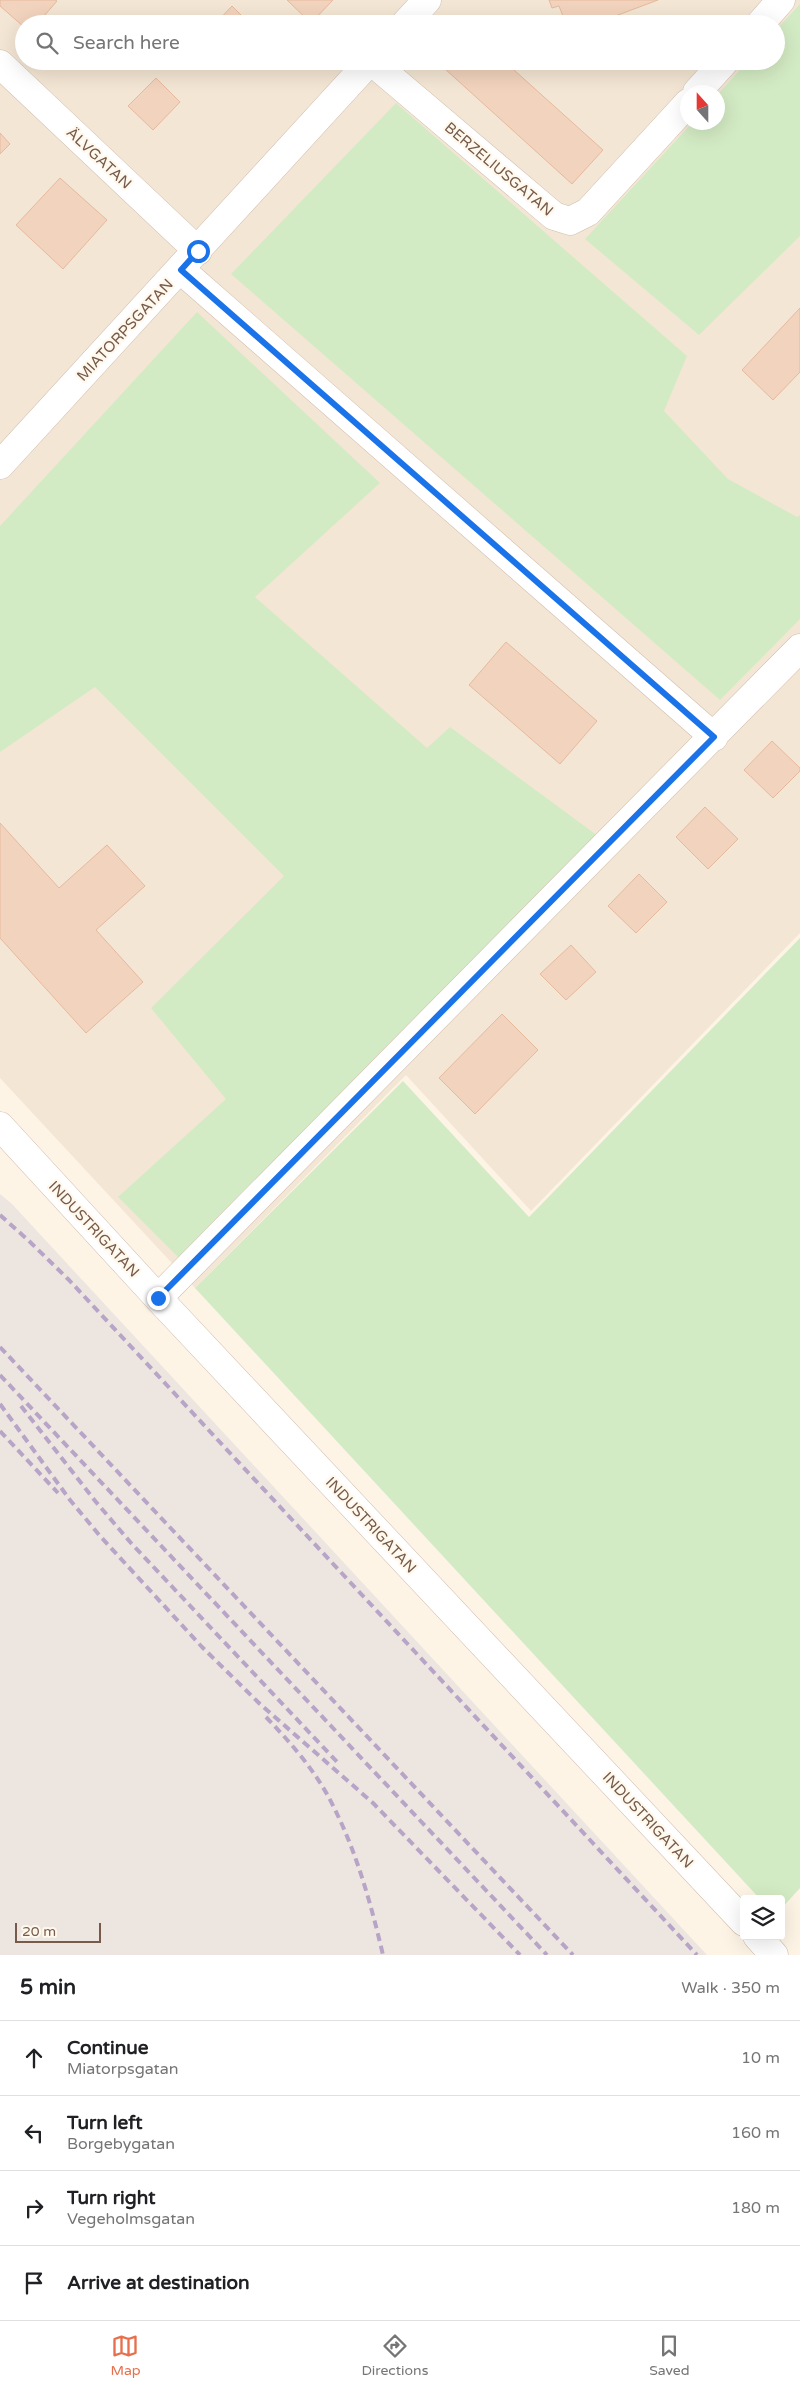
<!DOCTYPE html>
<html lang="en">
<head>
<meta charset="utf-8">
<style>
	:root { --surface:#fff; --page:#f2f2f2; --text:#202124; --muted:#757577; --line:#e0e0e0; --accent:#e76f4b }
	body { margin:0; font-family:"Varela Round",sans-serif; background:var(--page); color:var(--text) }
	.controls { position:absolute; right:15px; bottom:15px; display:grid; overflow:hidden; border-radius:5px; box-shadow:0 5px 20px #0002 }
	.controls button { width:45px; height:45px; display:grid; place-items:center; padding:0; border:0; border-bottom:1px solid var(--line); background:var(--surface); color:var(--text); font:25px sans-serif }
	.compass { position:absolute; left:680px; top:85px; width:45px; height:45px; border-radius:50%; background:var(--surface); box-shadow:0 5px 20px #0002; rotate:339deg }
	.scale { position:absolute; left:15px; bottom:12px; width:86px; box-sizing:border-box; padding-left:5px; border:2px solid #765a4a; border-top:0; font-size:14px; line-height:18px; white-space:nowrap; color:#765a4a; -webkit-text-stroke:4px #fff8ed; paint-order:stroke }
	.stop { position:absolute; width:15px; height:15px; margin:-11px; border:4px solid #1a73e8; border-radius:50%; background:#fff }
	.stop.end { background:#1a73e8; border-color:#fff; box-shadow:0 1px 5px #0008 }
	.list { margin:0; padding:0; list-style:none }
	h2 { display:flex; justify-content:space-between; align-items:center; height:65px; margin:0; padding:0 20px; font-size:21px }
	h2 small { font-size:16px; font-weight:400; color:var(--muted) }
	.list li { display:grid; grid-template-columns:32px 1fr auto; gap:15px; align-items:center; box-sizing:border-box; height:75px; padding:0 20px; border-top:1px solid var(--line) }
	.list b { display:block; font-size:19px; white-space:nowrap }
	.list p { margin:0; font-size:16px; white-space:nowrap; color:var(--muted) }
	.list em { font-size:16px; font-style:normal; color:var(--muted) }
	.icon { flex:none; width:28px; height:28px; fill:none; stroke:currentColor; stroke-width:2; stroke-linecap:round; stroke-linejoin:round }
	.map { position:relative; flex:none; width:800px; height:1955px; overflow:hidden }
	.search { position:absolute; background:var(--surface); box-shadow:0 5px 20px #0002; left:15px; right:15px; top:15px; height:55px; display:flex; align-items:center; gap:12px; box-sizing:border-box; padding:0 18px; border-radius:28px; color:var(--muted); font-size:19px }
	.sheet { height:365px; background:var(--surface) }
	nav { display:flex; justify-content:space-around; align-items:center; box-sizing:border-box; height:70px; border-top:1px solid var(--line); background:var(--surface); font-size:14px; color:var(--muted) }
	nav a { display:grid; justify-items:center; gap:2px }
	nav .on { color:var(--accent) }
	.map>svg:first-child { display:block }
</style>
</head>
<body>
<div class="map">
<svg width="800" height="1955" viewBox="0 0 800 1955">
	<rect width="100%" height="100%" fill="#fdf4e6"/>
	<!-- residential -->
	<path fill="#f4e6d4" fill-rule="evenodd" d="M0,0H800V933L531,1211L406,1075L195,1288L0,1078ZM24,24H776V61H24ZM688,92H718V122H688Z"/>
	<!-- industrial -->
	<path fill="#ede6e0" d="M0,1194L12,1204L707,1955H0Z"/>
	<!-- green -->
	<path fill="#d3ebc4" d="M800,4V236L699,335L585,239L692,123L718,122V94L748,61H776V30Z
		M396,103L687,356L664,411L728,479L797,517L800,515V619L720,700L231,274Z
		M197,312L380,483L255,597L427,748L450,727L598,836L179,1258L118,1197L226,1099L151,1008L284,876L95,687L0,752V526Z
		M800,938V1888L781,1909V1899H760L195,1288L403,1081L529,1217Z"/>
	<!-- building -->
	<path fill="#f2d3bd" stroke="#e5b99e" d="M0,0H55L57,1L37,24H24V27L0,6Z
		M287,0H333L311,23Z
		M549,0H658L594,24H566L559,6L552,8Z
		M232,6L250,24H215Z
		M452,61H504L603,150L572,184L445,69Z
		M156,78L180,102L153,130L128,106Z
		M0,133L10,144L0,154Z
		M60,178L107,220L63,269L16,225Z
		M800,308V372L773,400L742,370Z
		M506,642L597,721L560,764L469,685Z
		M772,741L800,768V771L773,798L744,770Z
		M705,807L738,839L708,869L676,837Z
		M0,823L59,888L107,845L145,886L96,930L143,982L86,1033L0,938Z
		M639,874L667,902L636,933L608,906Z
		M571,945L596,972L566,1000L540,974Z
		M502,1014L538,1050L475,1114L439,1078Z"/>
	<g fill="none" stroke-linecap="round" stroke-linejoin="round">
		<!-- minor casing -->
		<g stroke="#d0beae" stroke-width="29">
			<path id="minor" d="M405,24L427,0
				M760,24L781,0
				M371,61L554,216L570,221L588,212L688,103
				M0,64L198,251
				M697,92L725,61
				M181,270L714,737
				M0,465L370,61
				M0,1126L158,1298L744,1922
				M158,1298L800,648
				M757,1936L774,1955"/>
		</g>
		<!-- minor -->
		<use href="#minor" stroke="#fff" stroke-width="28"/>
		<!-- rail -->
		<path stroke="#b7a4c7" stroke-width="4" stroke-dasharray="8 5" stroke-linecap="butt" d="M0,1215L28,1240L69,1280L697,1955
			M0,1347L573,1955
			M0,1375L547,1955
			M0,1404L70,1500L100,1536L202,1647L260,1704L373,1803L520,1955
			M21,1406L96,1502L131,1543L339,1764
			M0,1431L58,1493
			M266,1717C289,1741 312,1767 328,1796C355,1846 370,1900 383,1955"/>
	</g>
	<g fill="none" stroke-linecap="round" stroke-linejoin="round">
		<!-- route -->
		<path stroke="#1a73e8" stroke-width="6" d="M158,1298L714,737L181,270L198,251"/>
	</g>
	<g text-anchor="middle" stroke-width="4.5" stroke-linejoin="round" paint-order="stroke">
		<!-- street labels -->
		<g font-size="15" fill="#765a4a" stroke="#fff8ed">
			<text transform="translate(99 158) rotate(43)" y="5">ÄLVGATAN</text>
			<text transform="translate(499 169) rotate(40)" y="5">BERZELIUSGATAN</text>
			<text transform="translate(125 330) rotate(-47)" y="5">MIATORPSGATAN</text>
			<text transform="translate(94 1229) rotate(47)" y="5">INDUSTRIGATAN</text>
			<text transform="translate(371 1525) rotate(47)" y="5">INDUSTRIGATAN</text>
			<text transform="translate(648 1820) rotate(47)" y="5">INDUSTRIGATAN</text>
		</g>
	</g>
</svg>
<div class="controls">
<button><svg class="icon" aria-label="layers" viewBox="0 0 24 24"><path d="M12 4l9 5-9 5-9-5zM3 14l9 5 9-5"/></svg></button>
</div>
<svg class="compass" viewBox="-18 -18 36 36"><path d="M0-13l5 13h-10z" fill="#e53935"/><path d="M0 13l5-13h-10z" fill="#757577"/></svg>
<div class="scale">20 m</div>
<div class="stop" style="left:198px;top:251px"></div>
<div class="stop end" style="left:158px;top:1298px"></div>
<div class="search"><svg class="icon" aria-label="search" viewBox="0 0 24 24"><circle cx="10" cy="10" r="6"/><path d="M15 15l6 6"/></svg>Search here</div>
</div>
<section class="sheet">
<h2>5 min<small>Walk · 350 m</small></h2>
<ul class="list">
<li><svg class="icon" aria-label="ahead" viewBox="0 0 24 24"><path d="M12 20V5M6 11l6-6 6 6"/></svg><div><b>Continue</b><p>Miatorpsgatan</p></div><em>10 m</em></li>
<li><svg class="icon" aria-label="left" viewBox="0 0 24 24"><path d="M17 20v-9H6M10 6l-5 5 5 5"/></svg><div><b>Turn left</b><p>Borgebygatan</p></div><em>160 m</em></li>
<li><svg class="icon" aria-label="right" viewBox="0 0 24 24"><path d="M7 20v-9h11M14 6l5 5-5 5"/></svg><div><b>Turn right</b><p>Vegeholmsgatan</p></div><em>180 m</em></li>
<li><svg class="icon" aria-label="arrive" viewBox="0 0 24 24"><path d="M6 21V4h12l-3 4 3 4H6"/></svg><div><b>Arrive at destination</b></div></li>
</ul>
</section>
<nav>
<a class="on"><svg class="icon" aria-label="map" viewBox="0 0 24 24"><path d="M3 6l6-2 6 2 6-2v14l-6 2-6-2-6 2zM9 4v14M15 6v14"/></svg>Map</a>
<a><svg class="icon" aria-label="directions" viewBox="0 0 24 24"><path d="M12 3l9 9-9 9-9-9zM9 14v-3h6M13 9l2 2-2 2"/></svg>Directions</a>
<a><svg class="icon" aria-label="saved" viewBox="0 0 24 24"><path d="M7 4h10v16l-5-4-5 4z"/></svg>Saved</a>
</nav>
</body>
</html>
